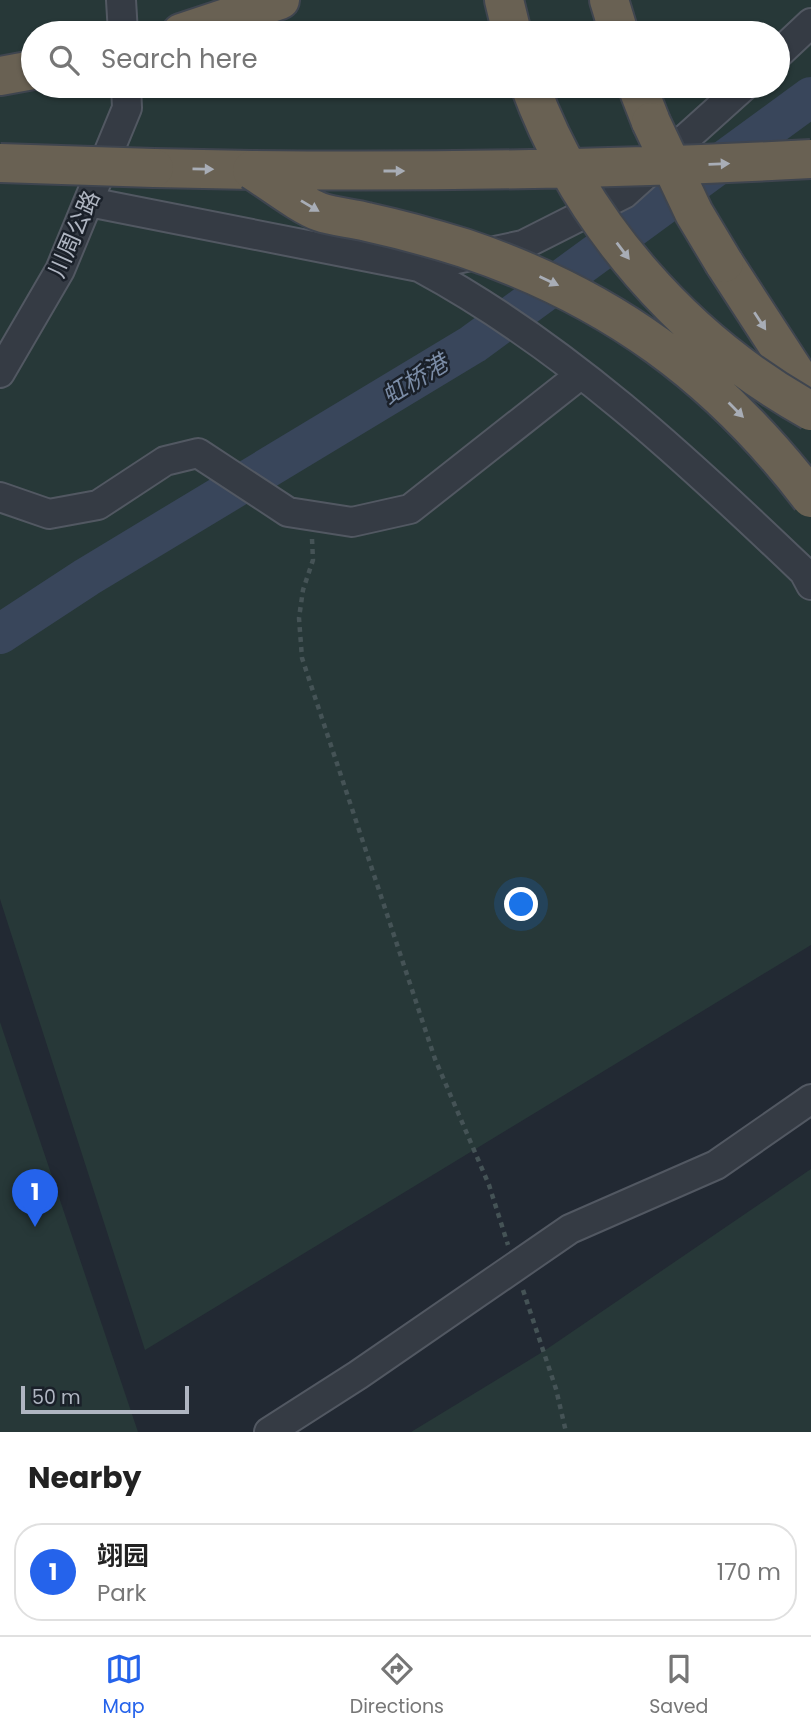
<!DOCTYPE html>
<html lang="en">
<head>
<meta charset="utf-8">
<style>
	:root { --surface:#fff; --page:#f2f2f2; --text:#222; --muted:#767676; --line:#e0e0e0; --accent:#2563eb }
	body { margin:0; font-family:Poppins,"Noto Sans SC",sans-serif; background:var(--page); color:var(--text) }
	.scale { position:absolute; left:21px; bottom:18px; width:168px; box-sizing:border-box; padding-left:7px; border:4px solid #afb5c1; border-top:0; font-size:19px; line-height:24px; white-space:nowrap; color:#afb5c1; -webkit-text-stroke:5px #1a2029; paint-order:stroke }
	.you { position:absolute; left:522px; top:905px; width:24px; height:24px; margin:-18px; border:5px solid #fff; border-radius:50%; background:#1a73e8; box-shadow:0 0 0 10px #1a73e833 }
	.badge { display:grid; place-items:center; width:46px; height:46px; border-radius:50%; background:var(--accent); color:#fff; font-size:23px; font-weight:700 }
	.pin { position:absolute; translate:-50% -58px; filter:drop-shadow(0 2px 4px #0008) }
	.pin::after { content:''; position:absolute; top:37px; width:24px; height:21px; background:inherit; clip-path:polygon(0 0,100% 0,50% 100%) }
	.list { margin:0; padding:0; list-style:none }
	h2 { display:flex; justify-content:space-between; align-items:center; height:91px; margin:0; padding:0 28px; font-size:30px }
	h2 small { font-size:23px; font-weight:400; color:var(--muted) }
	.list li { display:grid; grid-template-columns:46px 1fr auto; gap:21px; align-items:center; box-sizing:border-box; height:98px; margin:0 14px 14px; padding:0 14px; border:2px solid var(--line); border-radius:28px }
	.list b { display:block; font-size:26px; white-space:nowrap }
	.list p { margin:0; font-size:23px; white-space:nowrap; color:var(--muted) }
	.list em { font-size:23px; font-style:normal; color:var(--muted) }
	.icon { flex:none; width:38px; height:38px; fill:none; stroke:currentColor; stroke-width:2; stroke-linecap:round; stroke-linejoin:round }
	.map { position:relative; flex:none; width:811px; height:1432px; overflow:hidden }
	.search { position:absolute; background:var(--surface); box-shadow:0 2px 5px #0004; left:21px; right:21px; top:21px; height:77px; display:flex; align-items:center; gap:18px; box-sizing:border-box; padding:0 24px; border-radius:38px; color:var(--muted); font-size:26px }
	.sheet { height:203px; background:var(--surface) }
	nav { display:flex; justify-content:space-around; align-items:center; box-sizing:border-box; height:98px; border-top:2px solid var(--line); background:var(--surface); font-size:19px; color:var(--muted) }
	nav a { display:grid; justify-items:center; gap:4px }
	nav .on { color:var(--accent) }
	.map>svg:first-child { display:block }
</style>
</head>
<body>
<div class="map">
<svg width="811" height="1432" viewBox="0 0 811 1432">
	<rect width="100%" height="100%" fill="#222933"/>
	<!-- green -->
	<path fill="#273838" fill-rule="evenodd" d="M0,0H811V945L145,1350L0,899ZM33,33H778V86H33Z
		M0,1022L138,1432H0Z
		M811,1169V1432H411L544,1351Z"/>
	<g fill="none" stroke-linecap="round" stroke-linejoin="round">
		<!-- river -->
		<path stroke="#39465b" stroke-width="40" d="M0,634L87,577L473,344L811,97"/>
		<!-- minor casing -->
		<g stroke="#525862" stroke-width="32">
			<path id="minor" d="M121,0L123,33
				M778,54L811,23
				M89,202L419,267L523,245L624,194L744,86
				M419,267C564,345 686,459 804,572L811,585
				M0,373L60,270L127,108L126,86
				M0,497L49,514L98,505L165,461L198,453L288,512L352,522L410,509L580,375
				M269,1432L358,1375L570,1229L716,1165L811,1099"/>
		</g>
		<!-- highway casing -->
		<g stroke="#3f454f" stroke-width="42">
			<path id="highway" d="M504,0L512,33
				M609,0L619,33
				M181,33L280,0
				M0,76L33,70
				M637,86L651,122
				M154,168L252,170
				M724,263L811,397"/>
		</g>
		<!-- path -->
		<path stroke="#455356" stroke-width="4.5" stroke-dasharray="5 5" stroke-linecap="butt" d="M312,539L313,560L303,590L299,618L302,658L435,1059L489,1185L508,1245
			M523,1290L556,1389L566,1432"/>
		<!-- minor -->
		<use href="#minor" stroke="#353b44" stroke-width="28"/>
		<!-- highway -->
		<use href="#highway" stroke="#696153" stroke-width="38"/>
		<!-- highway-bridge casing -->
		<g stroke="#3f454f" stroke-width="42" stroke-linecap="butt">
			<path id="highway-bridge" d="M530,86C580,222 684,341 811,411
				M651,122L694,213L724,263
				M0,163L154,168
				M252,170C270,181 302,206 320,212C334,217 352,218 367,222C399,229 432,238 464,248C610,297 718,376 811,498
				M252,170C439,172 625,169 811,159"/>
		</g>
		<!-- highway-bridge -->
		<use href="#highway-bridge" stroke="#696153" stroke-width="38"/>
	</g>
	<!-- one-way arrows -->
	<defs><path id="oneway-solid" d="M-6-.8H1V-3.2L6.5 0L1 3.2V.8H-6Z" transform="scale(1.75)"/></defs>
	<g fill="#a8adb6">
		<use href="#oneway-solid" transform="translate(719 164) rotate(-2)"/>
		<use href="#oneway-solid" transform="translate(203 169) rotate(1)"/>
		<use href="#oneway-solid" transform="translate(394 171)"/>
		<use href="#oneway-solid" transform="translate(310 206) rotate(31)"/>
		<use href="#oneway-solid" transform="translate(623 251) rotate(53)"/>
		<use href="#oneway-solid" transform="translate(549 281) rotate(25)"/>
		<use href="#oneway-solid" transform="translate(760 321) rotate(57)"/>
		<use href="#oneway-solid" transform="translate(736 410) rotate(45)"/>
	</g>
	<g text-anchor="middle" stroke-width="5" stroke-linejoin="round" paint-order="stroke">
		<!-- street labels -->
		<g font-size="23" fill="#afb5c1" stroke="#1a2029">
			<text transform="translate(74 234) rotate(-66)" y="8">川周公路</text>
		</g>
		<!-- water labels -->
		<g font-size="24" font-style="italic" fill="#7b8ca6" stroke="#1a2029">
			<text transform="translate(415 380) rotate(-32)" y="8">虹桥港</text>
		</g>
	</g>
</svg>
<div class="scale">50 m</div>
<div class="you"></div>
<div class="pin badge" style="left:35px;top:1227px">1</div>
<div class="search"><svg class="icon" aria-label="search" viewBox="0 0 24 24"><circle cx="10" cy="10" r="6"/><path d="M15 15l6 6"/></svg>Search here</div>
</div>
<section class="sheet">
<h2>Nearby<small></small></h2>
<ul class="list">
<li><span class="badge">1</span><div><b>翊园</b><p>Park</p></div><em>170 m</em></li>
</ul>
</section>
<nav>
<a class="on"><svg class="icon" aria-label="map" viewBox="0 0 24 24"><path d="M3 6l6-2 6 2 6-2v14l-6 2-6-2-6 2zM9 4v14M15 6v14"/></svg>Map</a>
<a><svg class="icon" aria-label="directions" viewBox="0 0 24 24"><path d="M12 3l9 9-9 9-9-9zM9 14v-3h6M13 9l2 2-2 2"/></svg>Directions</a>
<a><svg class="icon" aria-label="saved" viewBox="0 0 24 24"><path d="M7 4h10v16l-5-4-5 4z"/></svg>Saved</a>
</nav>
</body>
</html>
